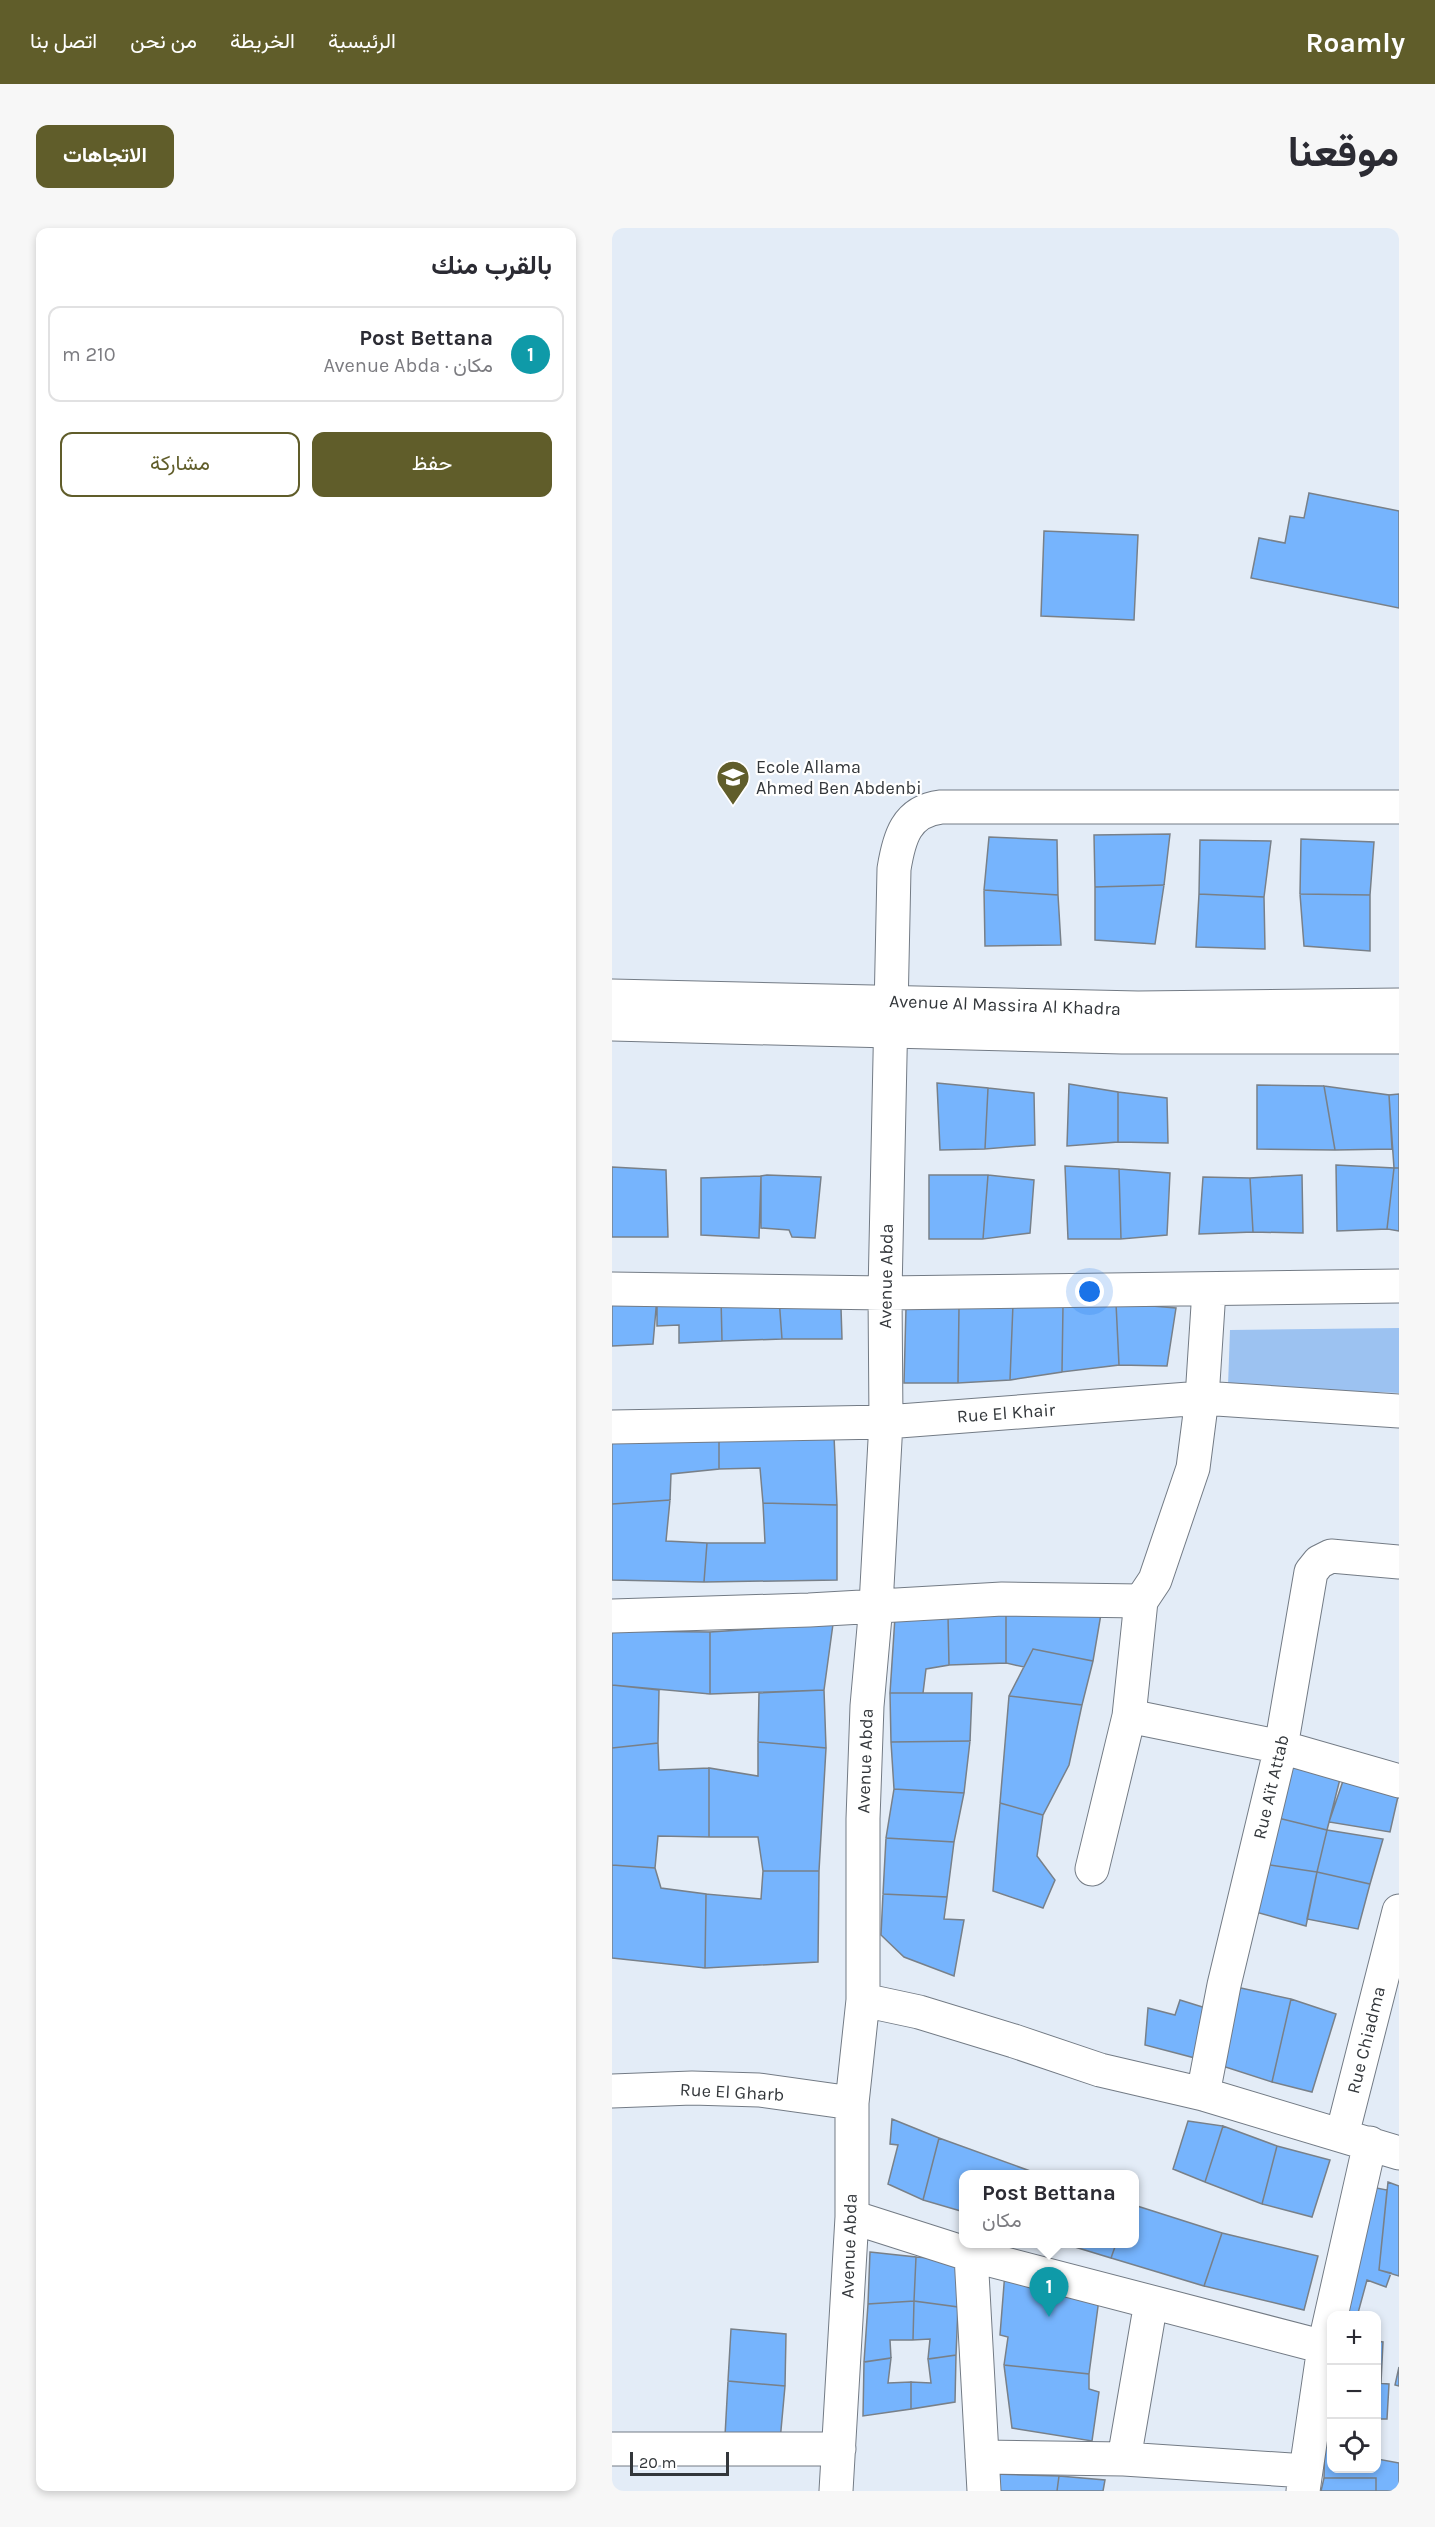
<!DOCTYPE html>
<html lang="ar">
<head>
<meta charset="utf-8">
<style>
	:root { --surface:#fff; --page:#f7f7f7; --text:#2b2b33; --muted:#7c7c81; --line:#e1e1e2; --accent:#605d2a }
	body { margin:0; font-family:Karla,Vazirmatn,sans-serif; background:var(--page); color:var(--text); direction:rtl }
	.controls { position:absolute; right:18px; bottom:18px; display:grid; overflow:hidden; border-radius:12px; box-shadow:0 3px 9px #0003 }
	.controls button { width:54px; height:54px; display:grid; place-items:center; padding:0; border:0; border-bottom:2px solid var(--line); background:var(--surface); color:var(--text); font:30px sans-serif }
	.scale { position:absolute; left:18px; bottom:15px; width:99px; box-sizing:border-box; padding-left:6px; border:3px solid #33373b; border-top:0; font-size:16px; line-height:21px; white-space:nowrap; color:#33373b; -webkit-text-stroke:4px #fff; paint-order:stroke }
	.you { position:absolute; left:478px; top:1064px; width:21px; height:21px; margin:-15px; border:4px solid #fff; border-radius:50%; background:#1a73e8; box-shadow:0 0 0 9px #1a73e833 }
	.badge { display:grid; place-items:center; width:39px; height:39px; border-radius:50%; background:var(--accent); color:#fff; font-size:20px; font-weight:700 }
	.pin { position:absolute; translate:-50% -50px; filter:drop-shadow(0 2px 3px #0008) }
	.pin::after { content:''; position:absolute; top:32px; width:21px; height:18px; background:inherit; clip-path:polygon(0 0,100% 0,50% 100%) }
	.popup { position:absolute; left:347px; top:1942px; width:180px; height:78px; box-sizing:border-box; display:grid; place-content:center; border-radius:12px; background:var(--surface); filter:drop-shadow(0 2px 4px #0005); font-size:20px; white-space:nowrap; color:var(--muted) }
	.popup b { font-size:22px; color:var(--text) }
	.popup::after { content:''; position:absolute; left:50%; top:100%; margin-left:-12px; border:12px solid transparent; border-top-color:var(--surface) }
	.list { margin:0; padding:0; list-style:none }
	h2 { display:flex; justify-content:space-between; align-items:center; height:78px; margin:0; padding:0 24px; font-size:26px }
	h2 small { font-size:20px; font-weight:400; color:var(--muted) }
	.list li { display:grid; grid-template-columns:39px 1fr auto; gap:18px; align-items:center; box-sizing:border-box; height:96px; margin:0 12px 12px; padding:0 12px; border:2px solid var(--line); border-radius:12px }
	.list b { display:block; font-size:22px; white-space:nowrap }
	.list p { margin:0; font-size:20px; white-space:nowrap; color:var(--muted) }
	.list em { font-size:20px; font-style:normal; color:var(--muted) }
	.actions { display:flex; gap:12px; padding:18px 24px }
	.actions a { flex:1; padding:14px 0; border:2px solid var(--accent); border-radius:12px; text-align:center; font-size:21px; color:var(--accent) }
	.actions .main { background:var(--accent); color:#fff }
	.icon { flex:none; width:33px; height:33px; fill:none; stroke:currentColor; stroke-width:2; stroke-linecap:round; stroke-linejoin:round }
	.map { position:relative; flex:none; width:787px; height:2263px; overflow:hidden; direction:ltr; border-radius:12px }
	header { display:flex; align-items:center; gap:36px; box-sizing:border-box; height:84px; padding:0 30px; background:var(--accent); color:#fff }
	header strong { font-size:28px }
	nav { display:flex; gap:33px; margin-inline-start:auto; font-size:21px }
	.intro { display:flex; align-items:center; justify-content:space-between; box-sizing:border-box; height:144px; padding:0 36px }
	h1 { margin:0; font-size:42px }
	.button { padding:15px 27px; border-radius:12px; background:var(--accent); color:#fff; font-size:21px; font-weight:700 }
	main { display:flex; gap:36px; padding:0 36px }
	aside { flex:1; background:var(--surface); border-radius:12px; box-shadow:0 3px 9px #0003 }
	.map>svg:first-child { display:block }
</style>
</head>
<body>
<header>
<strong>Roamly</strong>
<nav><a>الرئيسية</a><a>الخريطة</a><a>من نحن</a><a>اتصل بنا</a></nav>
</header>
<div class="intro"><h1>موقعنا</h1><a class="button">الاتجاهات</a></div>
<main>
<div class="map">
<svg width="787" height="2263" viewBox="0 0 787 2263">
	<rect width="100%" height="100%" fill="#e3ecf7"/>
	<!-- green -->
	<path fill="#9cc2f1" d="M787,1100V1165L616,1158L618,1102Z"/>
	<!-- building -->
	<path fill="#76b4fd" stroke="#788089" stroke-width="1.5" d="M697,265L787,283V380L639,350L647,310L673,315L678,288L692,290Z
		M432,303L526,307L522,392L429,388Z
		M558,606L552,657L483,659L482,607Z
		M377,609L445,612L446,667L372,662Z
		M689,611L762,614L758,667L688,666Z
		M588,612L659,613L652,669L587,666Z
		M552,657L543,716L483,712V659Z
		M372,662L446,667L449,717L373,718Z
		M587,666L652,669L653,721L584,719Z
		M688,666L758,667V723L692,718Z
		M325,855L376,860L373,921L328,922Z
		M457,856L506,864V914L455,918Z
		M645,857L712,858L723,922L645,921Z
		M712,858L777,867L780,921L723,922Z
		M376,860L422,865L423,917L373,921Z
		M506,864L555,870L556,915L506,914Z
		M787,866V940H782L777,867Z
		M724,937L782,940L775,1001L725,1003Z
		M453,938L507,941L509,1011H456Z
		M0,939L54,942L56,1009H0Z
		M782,940H787V1003L775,1001Z
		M507,941L558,945L555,1007L509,1011Z
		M155,947L209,949L203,1010L180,1009L177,1002L149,1000V948Z
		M317,947H376L371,1011H317Z
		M376,947L422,952L418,1005L371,1011Z
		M690,947L691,1005L641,1004L638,950Z
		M149,948L147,1010L89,1007V950Z
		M591,949L638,950L641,1004L587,1006Z
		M45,1069L41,1116L0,1118V1070Z
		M45,1069H109L110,1113L67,1115V1097L45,1098Z
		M109,1069L167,1070L170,1111L110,1113Z
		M167,1070L229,1080L230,1111H170Z
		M504,1075L507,1137L450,1144L451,1078Z
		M504,1075L564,1080L555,1138L507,1137Z
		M401,1076L451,1078L450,1144L398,1152Z
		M401,1076L398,1152L346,1155L347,1080Z
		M294,1080H347L346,1155H292Z
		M222,1208L225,1277L151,1275L148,1240L107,1241V1210Z
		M107,1210V1241L59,1246L58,1272L0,1276V1213Z
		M58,1272L54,1313L95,1315L92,1354L0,1352V1276Z
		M151,1275L225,1277V1352L92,1354L95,1315H153Z
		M394,1384V1435L337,1437L336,1387Z
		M394,1384L489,1386L481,1433L421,1421L412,1439L394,1435Z
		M336,1387L337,1437L314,1441L311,1465H278L283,1389Z
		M221,1396L212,1462L98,1466V1404Z
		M0,1403L98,1404V1466L0,1457Z
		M421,1421L481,1433L470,1477L397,1468Z
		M0,1457L47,1462L46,1515L0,1520Z
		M212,1462L214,1520L146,1514L147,1465Z
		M278,1465H360L358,1513L279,1514Z
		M397,1468L470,1477L457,1537L431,1587L388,1575Z
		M358,1513L352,1565L282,1561L279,1514Z
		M146,1514L214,1520L207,1643H151L146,1609H97V1540L146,1548Z
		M46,1515L47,1542L97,1540V1609L46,1608L43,1640L0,1637V1520Z
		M671,1537L728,1551L715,1602L662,1589Z
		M733,1547L787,1564L778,1604L717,1594Z
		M282,1561L352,1565L342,1614L274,1610Z
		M388,1575L431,1587L425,1628L443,1652L431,1680L381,1663Z
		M662,1589L715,1602L705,1644L652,1636Z
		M715,1602L771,1611L758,1656L705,1644Z
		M274,1610L342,1614L335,1669L271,1666Z
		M652,1636L705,1644L694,1698L640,1683Z
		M0,1637L43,1640L49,1660L94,1666L93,1740L0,1730Z
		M151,1643H207L206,1734L93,1740L94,1666L149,1671Z
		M705,1644L758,1656L746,1701L695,1691Z
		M271,1666L335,1669L332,1691L352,1692L342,1748L292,1729L269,1707Z
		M615,1757L679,1771L660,1854L598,1834Z
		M679,1771L724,1786L700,1864L660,1854Z
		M568,1772L597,1781L583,1830L533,1817L536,1780L563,1787Z
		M280,1891L327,1910L311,1972L276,1956L286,1917L278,1916Z
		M576,1893L611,1898L593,1954L561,1941Z
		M611,1898L665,1918L650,1976L593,1954Z
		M327,1910L421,1944L420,1946H352V1984L311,1972Z
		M665,1918L718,1932L700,1989L650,1976Z
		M776,1954L787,1958V2048L767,2042Z
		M749,1957L775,1962L767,2042L779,2045L774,2059L755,2052L746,2085L727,2084Z
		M522,1977L610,2005L592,2058L499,2030L504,2016H522Z
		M610,2005L706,2028L692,2082L592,2058Z
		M453,2016H504L499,2030Z
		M258,2024L304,2029L302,2073L256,2076Z
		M304,2029L348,2032L346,2079L302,2073Z
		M393,2044L487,2071L477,2146L392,2137L396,2109L388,2107Z
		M302,2073L301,2112H278L279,2130L252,2134L256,2076Z
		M302,2073L346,2079L344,2127L316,2131L318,2111L301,2112Z
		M119,2101L174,2106L173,2158L116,2153Z
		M764,2113L771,2114L769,2155H764Z
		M344,2127L343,2174L299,2181V2154L319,2155L316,2131Z
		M279,2130L276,2155L299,2154V2181L251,2188L252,2134Z
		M392,2137L477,2146V2161L487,2164L480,2213L400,2200Z
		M787,2139V2158L783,2157Z
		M116,2153L173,2158L168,2213L113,2208Z
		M764,2155L777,2156L775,2191H767V2203Z
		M713,2199H720V2240H764L767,2203L765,2231L787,2235V2263H764V2250H712Z
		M383,2246L447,2248L445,2263H382Z
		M447,2248L493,2252L491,2263H445Z
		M712,2250H764V2263H709Z"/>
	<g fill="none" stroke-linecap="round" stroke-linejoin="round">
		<!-- street casing -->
		<g stroke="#737b85" stroke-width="35">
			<path id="street" d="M0,1061L273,1065L787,1058
				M0,1199L274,1194L590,1170L787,1183
				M0,1388L197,1382L390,1371L529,1373
				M517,1488L669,1519L787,1553
				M480,1641L517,1488L529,1373L543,1352L581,1240L590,1170L597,1062
				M251,1772L307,1784L402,1813L488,1842L591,1866L787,1925
				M0,1863L80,1860L147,1862L240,1875
				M591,1866L612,1757L669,1519L699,1344L707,1334L719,1328L787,1334
				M730,1907L787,1683
				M240,1989L359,2027L712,2119L691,2263
				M359,2027L372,2263
				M712,2119L758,1915
				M0,2221H227
				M370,2229L512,2231L694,2243
				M512,2231L539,2074
				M224,2263L240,1989V1875L251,1772V1591L255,1478L264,1377L274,1194L273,1065L282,641C287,610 294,583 329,579H787"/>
		</g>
		<!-- secondary casing -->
		<g stroke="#737b85" stroke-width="35">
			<path id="secondary" d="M0,768L526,780L787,777
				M0,796L510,809H787"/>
		</g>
		<!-- street -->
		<use href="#street" stroke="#fff" stroke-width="33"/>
		<!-- secondary -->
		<use href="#secondary" stroke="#fff" stroke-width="33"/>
	</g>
	<!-- icons -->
	<defs>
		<g id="school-pin" transform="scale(1.725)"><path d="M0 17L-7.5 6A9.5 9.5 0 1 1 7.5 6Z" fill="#605d2a" stroke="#fff"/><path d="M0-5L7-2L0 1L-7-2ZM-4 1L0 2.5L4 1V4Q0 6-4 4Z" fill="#fff"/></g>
	</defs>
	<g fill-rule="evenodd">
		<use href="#school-pin" x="121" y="549"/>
	</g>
	<g text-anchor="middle" stroke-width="4.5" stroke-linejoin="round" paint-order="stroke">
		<!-- poi labels -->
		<g font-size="18" fill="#33373b" stroke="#fff" text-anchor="start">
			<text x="144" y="545">Ecole Allama<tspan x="144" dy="21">Ahmed Ben Abdenbi</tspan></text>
		</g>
		<!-- street labels -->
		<g font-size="18" fill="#33373b" stroke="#fff">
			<text transform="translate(393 777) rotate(2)" y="6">Avenue Al Massira Al Khadra</text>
			<text transform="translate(274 1048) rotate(-89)" y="6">Avenue Abda</text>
			<text transform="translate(394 1185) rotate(-4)" y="6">Rue El Khair</text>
			<text transform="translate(253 1533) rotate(-88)" y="6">Avenue Abda</text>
			<text transform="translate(659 1559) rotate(-77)" y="6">Rue Aït Attab</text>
			<text transform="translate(754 1812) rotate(-76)" y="6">Rue Chiadma</text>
			<text transform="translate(120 1864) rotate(3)" y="6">Rue El Gharb</text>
			<text transform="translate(237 2018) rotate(-88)" y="6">Avenue Abda</text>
		</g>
	</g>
</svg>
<div class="controls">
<button>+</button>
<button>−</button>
<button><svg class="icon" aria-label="locate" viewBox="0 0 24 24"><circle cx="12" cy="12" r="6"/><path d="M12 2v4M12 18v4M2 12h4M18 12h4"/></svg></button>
</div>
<div class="scale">20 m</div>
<div class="you"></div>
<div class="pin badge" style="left:437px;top:2089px;background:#0f9aa8">1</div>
<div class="popup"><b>Post Bettana</b>مكان</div>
</div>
<aside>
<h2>بالقرب منك<small></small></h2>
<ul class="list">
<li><span class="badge" style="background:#0f9aa8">1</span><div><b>Post Bettana</b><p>مكان · Avenue Abda</p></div><em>210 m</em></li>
</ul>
<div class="actions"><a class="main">حفظ</a><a>مشاركة</a></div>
</aside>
</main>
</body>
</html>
